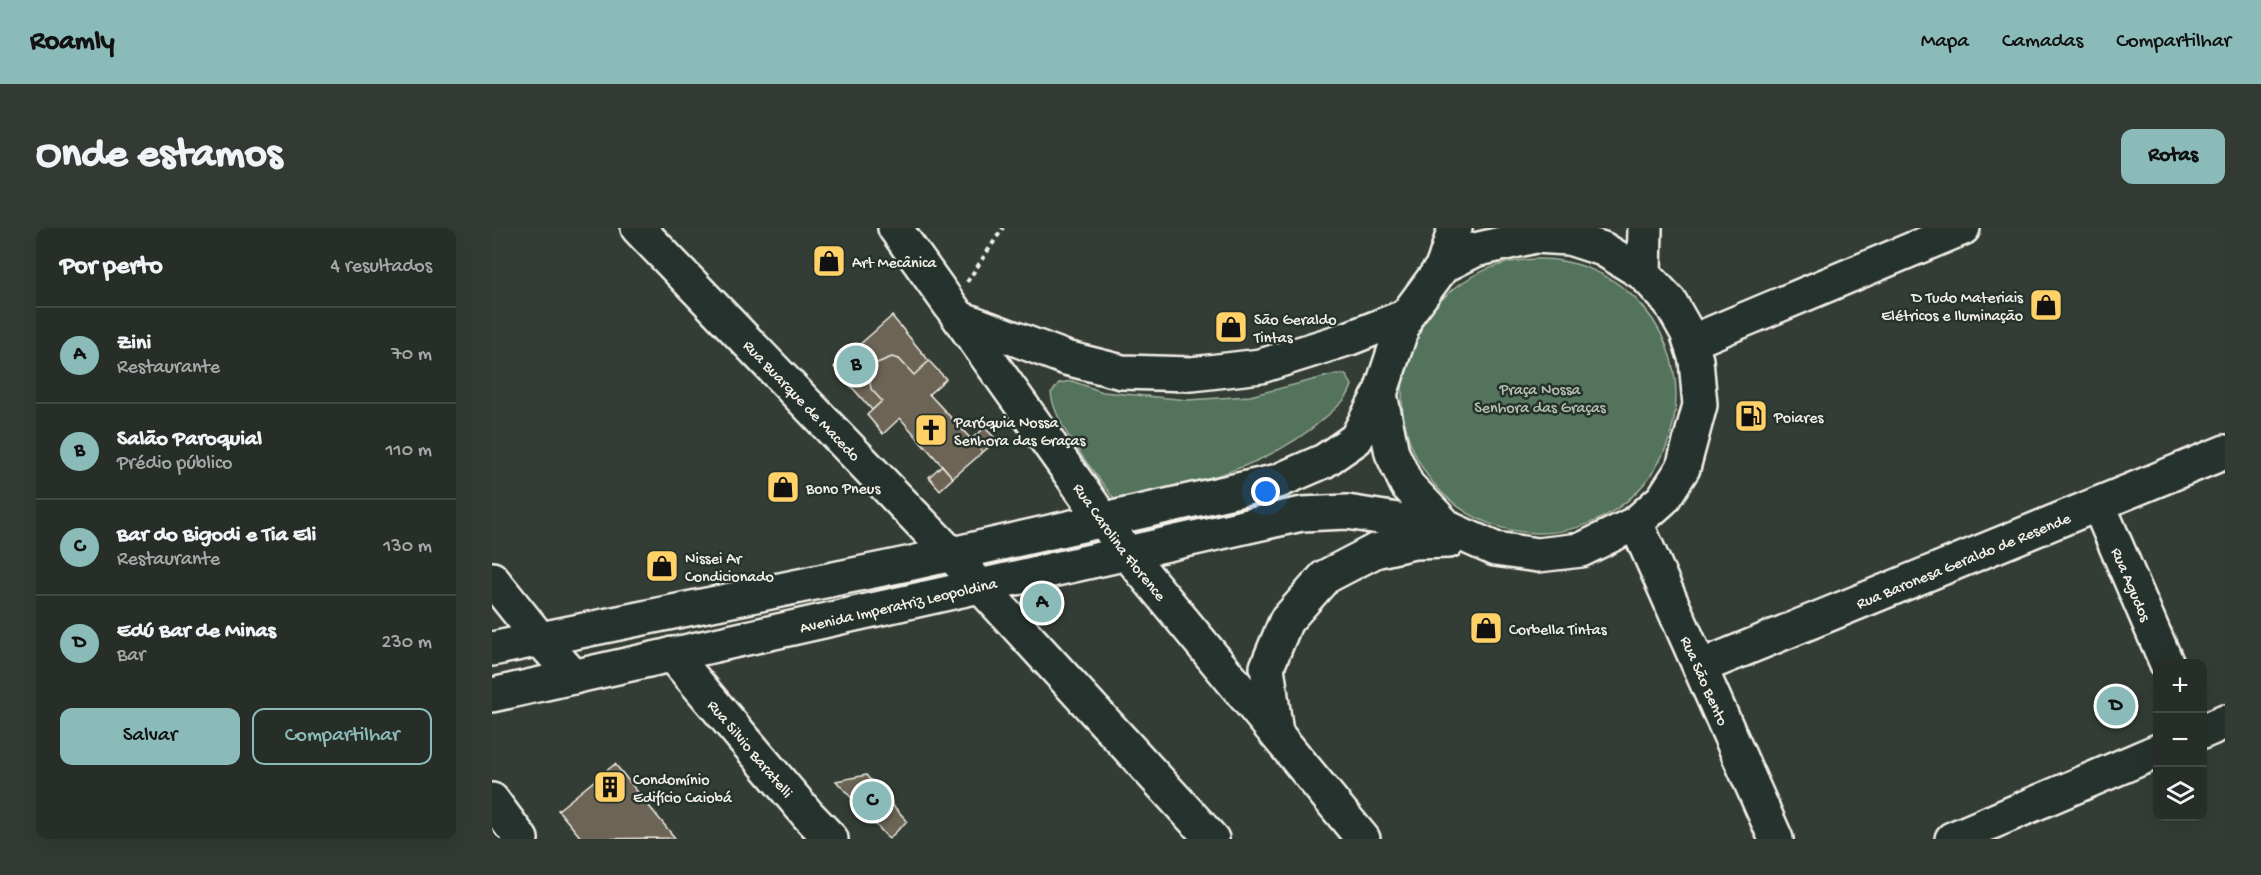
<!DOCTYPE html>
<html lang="pt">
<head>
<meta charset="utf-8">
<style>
	:root { --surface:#272e28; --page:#333a34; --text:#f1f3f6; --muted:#a4a8a8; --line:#434a45; --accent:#8bbbb9 }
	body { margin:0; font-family:"Gochi Hand",sans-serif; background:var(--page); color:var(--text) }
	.controls { position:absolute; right:18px; bottom:18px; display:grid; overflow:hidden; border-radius:12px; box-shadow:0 6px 24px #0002 }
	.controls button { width:54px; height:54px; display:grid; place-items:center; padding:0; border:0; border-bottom:2px solid var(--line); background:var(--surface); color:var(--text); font:30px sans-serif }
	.you { position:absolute; left:774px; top:264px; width:21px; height:21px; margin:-15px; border:4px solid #fff; border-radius:50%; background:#1a73e8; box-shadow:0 0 0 9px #1a73e833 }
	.badge { display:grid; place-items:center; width:39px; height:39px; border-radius:50%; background:var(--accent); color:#111; font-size:20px; font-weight:700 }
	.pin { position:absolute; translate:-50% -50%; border:3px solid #fff; box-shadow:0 2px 6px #0006 }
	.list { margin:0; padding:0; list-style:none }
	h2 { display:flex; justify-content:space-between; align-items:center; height:78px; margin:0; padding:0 24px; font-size:26px }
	h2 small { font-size:20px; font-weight:400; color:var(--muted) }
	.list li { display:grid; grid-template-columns:39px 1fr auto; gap:18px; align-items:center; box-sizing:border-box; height:96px; padding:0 24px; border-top:2px solid var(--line) }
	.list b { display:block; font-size:22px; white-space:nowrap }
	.list p { margin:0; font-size:20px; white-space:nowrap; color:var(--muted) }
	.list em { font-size:20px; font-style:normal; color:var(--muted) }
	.actions { display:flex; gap:12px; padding:18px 24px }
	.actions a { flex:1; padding:14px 0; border:2px solid var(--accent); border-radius:12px; text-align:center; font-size:21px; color:var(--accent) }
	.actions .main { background:var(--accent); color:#111 }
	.icon { flex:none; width:33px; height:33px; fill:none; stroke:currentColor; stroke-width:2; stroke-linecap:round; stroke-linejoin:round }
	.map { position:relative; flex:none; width:1733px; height:611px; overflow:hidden; border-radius:12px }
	header { display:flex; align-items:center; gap:36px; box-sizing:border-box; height:84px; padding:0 30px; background:var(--accent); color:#111 }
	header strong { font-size:28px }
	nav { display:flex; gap:33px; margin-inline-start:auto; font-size:21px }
	.intro { display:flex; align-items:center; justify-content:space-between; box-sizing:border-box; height:144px; padding:0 36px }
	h1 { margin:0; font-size:42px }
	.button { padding:15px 27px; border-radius:12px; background:var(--accent); color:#111; font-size:21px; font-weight:700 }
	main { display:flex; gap:36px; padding:0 36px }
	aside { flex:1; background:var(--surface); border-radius:12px; box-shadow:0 6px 24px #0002 }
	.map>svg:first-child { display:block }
</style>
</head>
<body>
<header>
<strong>Roamly</strong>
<nav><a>Mapa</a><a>Camadas</a><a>Compartilhar</a></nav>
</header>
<div class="intro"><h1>Onde estamos</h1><a class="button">Rotas</a></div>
<main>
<aside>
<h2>Por perto<small>4 resultados</small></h2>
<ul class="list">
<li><span class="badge">A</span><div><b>Zini</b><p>Restaurante</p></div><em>70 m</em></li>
<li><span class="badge">B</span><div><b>Salão Paroquial</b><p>Prédio público</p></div><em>110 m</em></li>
<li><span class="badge">C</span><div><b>Bar do Bigodi e Tia Eli</b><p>Restaurante</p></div><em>130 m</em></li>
<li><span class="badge">D</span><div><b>Edú Bar de Minas</b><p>Bar</p></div><em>230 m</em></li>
</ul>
<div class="actions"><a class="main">Salvar</a><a>Compartilhar</a></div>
</aside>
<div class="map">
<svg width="1733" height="611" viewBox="0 0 1733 611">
	<rect width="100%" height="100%" fill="#343d35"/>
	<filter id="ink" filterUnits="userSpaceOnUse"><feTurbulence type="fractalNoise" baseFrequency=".0167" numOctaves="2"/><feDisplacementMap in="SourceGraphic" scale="12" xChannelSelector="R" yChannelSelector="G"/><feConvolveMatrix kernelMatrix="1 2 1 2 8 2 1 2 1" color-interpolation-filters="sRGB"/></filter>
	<g filter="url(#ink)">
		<!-- green -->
		<path fill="#53735d" stroke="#a4b2a2" stroke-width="1.5" d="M910 168a137 137 0 1 1 274 0a137 137 0 1 1-274 0Z
			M844,146L854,147L860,157C856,171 846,178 835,188C773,243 700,256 622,271C602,243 563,199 559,165L567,155L580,153L611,164L696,172L758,168Z"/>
		<!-- building -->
		<path fill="#6c6555" stroke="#f4f1e8" stroke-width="1.5" d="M400,88L437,133L422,147L407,131L400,129L385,135L378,148V155L379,161L390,173L380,182L342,139Z
			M400,129L407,131L422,147L437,133L454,151L437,166L491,224L461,250L408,190L391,206L375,187L390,173L379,161L378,155L380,141L385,135Z
			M493,200L505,212L491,224L479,211Z
			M450,237L461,250L448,262L437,249Z
			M123,536L183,610L90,611L66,582Z
			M374,547L415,593L397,611L344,553Z"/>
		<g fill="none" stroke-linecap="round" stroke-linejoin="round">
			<!-- minor casing -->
			<g stroke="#f4f1e8" stroke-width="38">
				<g id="minor">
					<path id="s1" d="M1606,276L1675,436"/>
					<path id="s2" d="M1144,295L1284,611"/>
					<path d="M0,351L48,411L82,449"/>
					<path id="s3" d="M180,426L316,587L339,611"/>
					<path id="s4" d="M1208,439L1733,224"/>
					<path d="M1710,504L1733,494"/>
					<path d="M0,572L29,611"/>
					<path d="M1460,611L1666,523"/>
				</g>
			</g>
			<!-- major casing -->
			<g stroke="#f4f1e8" stroke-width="38">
				<g id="major">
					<path id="s5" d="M146,0L459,326L720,611"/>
					<path id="s6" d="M403,0L635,325L871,611"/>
					<path d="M951,38L963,0"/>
					<path d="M1152,46L1153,0"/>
					<path d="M468,90L574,130L630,144L700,146L769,138L858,110L914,88"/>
					<path d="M1199,114L1471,0"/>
					<path d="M888,166L900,225L915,257L956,300"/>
					<path d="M0,421L420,335L786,253L832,233L864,211L888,166L914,88L951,38L983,22L1043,8L1077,10L1111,21L1152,46L1178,74L1195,104L1204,132L1208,177L1191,240L1171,271L1144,295L1089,322L1046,327L1003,321L956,300L855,284L810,286L0,467"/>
					<path d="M784,505L775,439L794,393L833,349L883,323L922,314L957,313"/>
				</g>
			</g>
			<!-- path -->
			<path stroke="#f4f1e8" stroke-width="4" stroke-dasharray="4.5 4.5" stroke-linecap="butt" d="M475,54L511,0"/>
			<!-- minor -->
			<use href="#minor" stroke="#26332d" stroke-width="33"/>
			<!-- major -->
			<use href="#major" stroke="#26332d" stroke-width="33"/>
		</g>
	</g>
	<!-- icons -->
	<defs>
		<g id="shop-square" transform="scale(1.725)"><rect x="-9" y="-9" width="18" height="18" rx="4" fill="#ffd166" stroke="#26332d"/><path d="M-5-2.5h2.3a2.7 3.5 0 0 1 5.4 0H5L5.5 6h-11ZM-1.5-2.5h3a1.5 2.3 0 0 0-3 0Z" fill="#111"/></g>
		<g id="fuel-square" transform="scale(1.725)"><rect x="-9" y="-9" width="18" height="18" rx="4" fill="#ffd166" stroke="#26332d"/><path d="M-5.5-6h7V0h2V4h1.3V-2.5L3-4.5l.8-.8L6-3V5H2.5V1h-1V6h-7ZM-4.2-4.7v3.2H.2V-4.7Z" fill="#111"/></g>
		<g id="church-square" transform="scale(1.725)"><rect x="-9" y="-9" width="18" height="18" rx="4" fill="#ffd166" stroke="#26332d"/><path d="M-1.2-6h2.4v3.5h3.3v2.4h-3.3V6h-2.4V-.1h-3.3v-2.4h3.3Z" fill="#111"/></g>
		<g id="building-square" transform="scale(1.725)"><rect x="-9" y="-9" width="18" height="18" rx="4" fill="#ffd166" stroke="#26332d"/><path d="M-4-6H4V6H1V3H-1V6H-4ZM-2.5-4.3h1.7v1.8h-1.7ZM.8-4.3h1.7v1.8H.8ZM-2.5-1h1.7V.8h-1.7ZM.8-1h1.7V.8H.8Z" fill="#111"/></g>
	</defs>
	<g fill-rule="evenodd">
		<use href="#shop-square" x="337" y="33"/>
		<use href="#shop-square" x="1554" y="77"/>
		<use href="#shop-square" x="739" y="99"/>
		<use href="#fuel-square" x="1259" y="188"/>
		<use href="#church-square" x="439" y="202"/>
		<use href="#shop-square" x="291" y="259"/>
		<use href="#shop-square" x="170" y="338"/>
		<use href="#shop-square" x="994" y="400"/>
		<use href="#building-square" x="118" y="559"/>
	</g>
	<g text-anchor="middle" stroke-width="5" stroke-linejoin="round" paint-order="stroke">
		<!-- poi labels -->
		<g font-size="16" fill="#f4f1e8" stroke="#26332d" text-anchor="start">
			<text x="360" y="39">Art Mecânica</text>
			<text x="1531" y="74" text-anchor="end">D Tudo Materiais<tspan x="1531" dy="18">Elétricos e Iluminação</tspan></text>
			<text x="762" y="96">São Geraldo<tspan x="762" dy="18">Tintas</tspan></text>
			<text x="1282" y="194">Poiares</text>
			<text x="462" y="199">Paróquia Nossa<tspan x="462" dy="18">Senhora das Graças</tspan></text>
			<text x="314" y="265">Bono Pneus</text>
			<text x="193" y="335">Nissei Ar<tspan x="193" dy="18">Condicionado</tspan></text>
			<text x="1017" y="406">Corbella Tintas</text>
			<text x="141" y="556">Condomínio<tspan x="141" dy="18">Edifício Caiobá</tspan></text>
		</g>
		<!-- park labels -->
		<g font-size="16" fill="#b4bfb0" stroke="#26332d">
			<text x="1048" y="166">Praça Nossa<tspan x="1048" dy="18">Senhora das Graças</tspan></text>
		</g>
		<!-- street labels -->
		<g font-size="16" fill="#f4f1e8" stroke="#26332d">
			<text dy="6" stroke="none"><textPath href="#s5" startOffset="238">Rua Buarque de Macedo</textPath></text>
			<text dy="6" stroke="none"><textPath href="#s6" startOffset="386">Rua Carolina Florence</textPath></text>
			<text dy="6" stroke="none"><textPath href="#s4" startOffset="284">Rua Baronesa Geraldo de Resende</textPath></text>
			<text dy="6" stroke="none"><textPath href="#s1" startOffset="87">Rua Agudos</textPath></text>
			<text transform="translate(406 376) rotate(-13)" y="6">Avenida Imperatriz Leopoldina</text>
			<text dy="6" stroke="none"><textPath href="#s2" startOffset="172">Rua São Bento</textPath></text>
			<text dy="6" stroke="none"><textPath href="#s3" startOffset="123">Rua Silvio Baratelli</textPath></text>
		</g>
	</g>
</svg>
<div class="controls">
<button>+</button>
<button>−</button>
<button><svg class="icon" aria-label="layers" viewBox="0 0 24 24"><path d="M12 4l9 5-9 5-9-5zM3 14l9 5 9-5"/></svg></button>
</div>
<div class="you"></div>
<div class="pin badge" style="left:550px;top:375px">A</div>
<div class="pin badge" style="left:364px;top:137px">B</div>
<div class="pin badge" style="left:380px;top:573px">C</div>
<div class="pin badge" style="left:1624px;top:478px">D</div>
</div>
</main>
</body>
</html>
